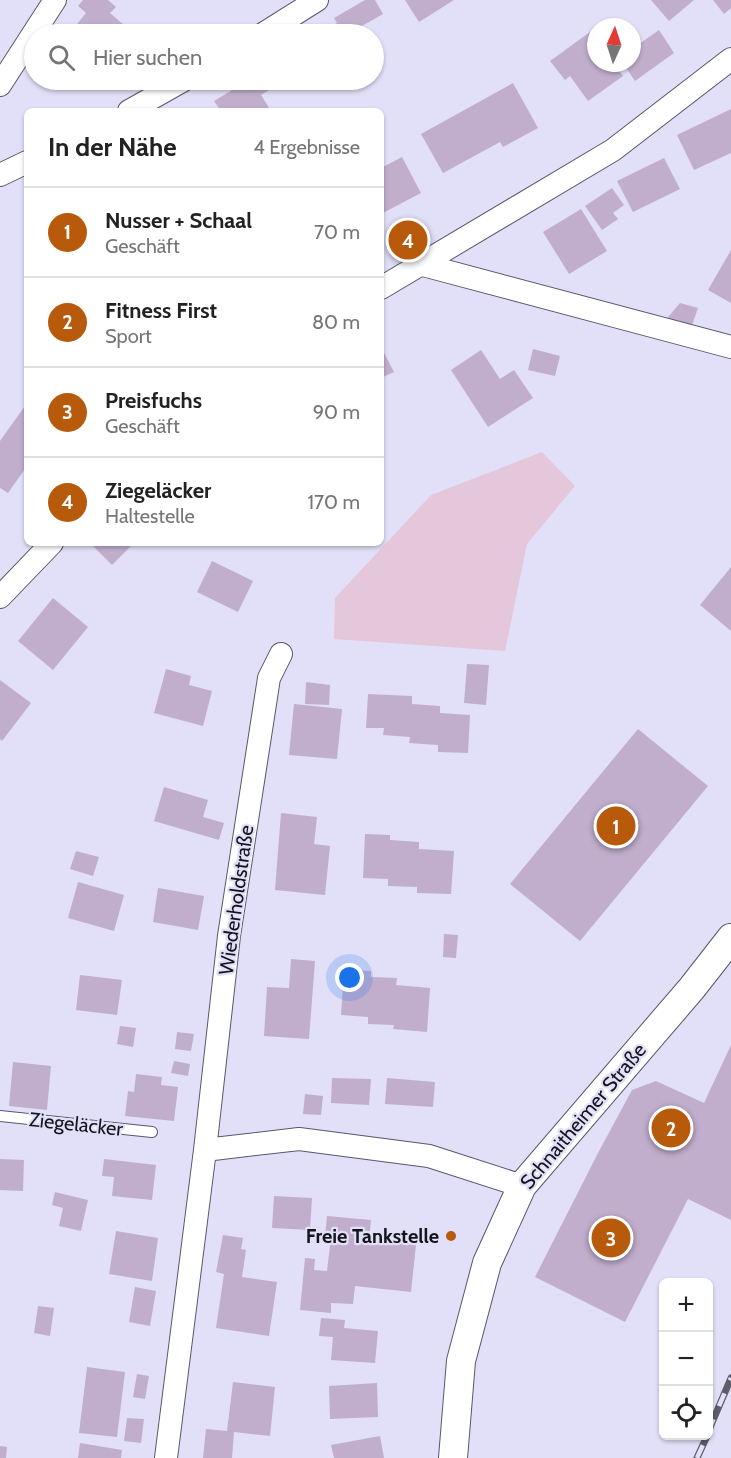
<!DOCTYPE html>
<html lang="de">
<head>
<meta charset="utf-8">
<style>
	:root { --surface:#fff; --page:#f2f2f2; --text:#222; --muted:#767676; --line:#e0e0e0; --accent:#b85a0b }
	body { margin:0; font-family:Cabin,sans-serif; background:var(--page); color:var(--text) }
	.controls { position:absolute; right:18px; bottom:18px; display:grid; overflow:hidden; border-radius:9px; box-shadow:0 2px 4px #0004 }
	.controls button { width:54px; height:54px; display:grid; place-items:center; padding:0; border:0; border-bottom:2px solid var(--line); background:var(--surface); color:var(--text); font:30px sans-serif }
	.compass { position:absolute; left:587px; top:18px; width:54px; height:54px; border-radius:50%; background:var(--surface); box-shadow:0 2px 4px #0004; rotate:3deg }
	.you { position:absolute; left:350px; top:978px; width:21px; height:21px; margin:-15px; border:4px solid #fff; border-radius:50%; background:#1a73e8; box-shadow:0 0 0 9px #1a73e833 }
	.badge { display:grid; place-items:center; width:39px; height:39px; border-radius:50%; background:var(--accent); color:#fff; font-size:20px; font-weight:700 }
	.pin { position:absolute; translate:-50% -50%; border:3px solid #fff; box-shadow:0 2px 6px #0006 }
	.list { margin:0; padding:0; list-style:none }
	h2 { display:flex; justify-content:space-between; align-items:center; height:78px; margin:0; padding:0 24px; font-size:26px }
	h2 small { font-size:20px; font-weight:400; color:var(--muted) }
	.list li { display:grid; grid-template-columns:39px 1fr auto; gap:18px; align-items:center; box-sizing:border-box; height:90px; padding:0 24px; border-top:2px solid var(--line) }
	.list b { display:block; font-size:22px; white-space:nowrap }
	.list p { margin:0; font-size:20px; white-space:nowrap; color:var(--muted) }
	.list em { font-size:20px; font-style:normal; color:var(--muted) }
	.icon { flex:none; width:33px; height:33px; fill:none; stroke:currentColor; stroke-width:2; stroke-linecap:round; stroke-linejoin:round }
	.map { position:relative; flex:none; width:731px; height:1458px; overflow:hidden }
	.search { position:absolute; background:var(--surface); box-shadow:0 2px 4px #0004; left:24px; top:24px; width:360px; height:66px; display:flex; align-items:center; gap:15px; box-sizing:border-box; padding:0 21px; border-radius:33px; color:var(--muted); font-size:22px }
	.panel { position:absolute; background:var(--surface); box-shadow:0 2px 4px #0004; left:24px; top:108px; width:360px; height:438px; border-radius:9px }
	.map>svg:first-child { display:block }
</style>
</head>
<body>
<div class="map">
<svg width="731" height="1458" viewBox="0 0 731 1458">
	<rect width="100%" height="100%" fill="#e1e0f8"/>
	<!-- green -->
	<path fill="#e4c7db" d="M542,452L575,486L527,544L505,651L334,639L335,598L431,495Z"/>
	<!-- building -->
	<path fill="#c1aecd" d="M83,0H108L116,7L110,13L124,25L115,34H69L86,13L78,6Z
		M365,0H375L383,14L348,34H316L337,23L334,18Z
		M405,0H454L419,22Z
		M651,0H694L669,21Z
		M713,0H731V8L724,14Z
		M659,30L674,53L635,81L623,63H632V49Z
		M590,32L596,39V63H613L623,76L588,101L570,76L565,80L550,61Z
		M249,80H276L279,84L261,95L271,111H221L214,101Z
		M322,80H346L328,90Z
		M513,83L538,128L503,147L500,142L443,173L421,134Z
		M731,109V153L694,170L677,135Z
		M402,157L421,193L381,214V168Z
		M664,158L680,189L633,212L617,181Z
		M612,188L624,205L613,213L618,219L602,230L585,206Z
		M581,209L607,251L569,274L543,232Z
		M731,250V303L708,290Z
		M680,303L698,308L690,331L663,323Z
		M381,347L394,372L381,378Z
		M533,349L560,356L555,376L528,370Z
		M481,350L500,379L514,370L533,398L488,427L451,370Z
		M27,403V466L8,493L0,488V441Z
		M90,543H134L112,565Z
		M212,561L253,581L238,612L197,592Z
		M731,567V631L700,605Z
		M53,598L88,627L53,670L18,641Z
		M467,664L489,665L486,705L464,703Z
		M166,669L191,676L189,685L212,691L203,726L154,713Z
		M0,680L31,703L2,741L0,739Z
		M306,682L330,685L329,705L305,704Z
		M368,694L412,696V704L440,706V713L470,715L468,753L438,752V745L409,743L410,737L383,735L384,728H366Z
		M294,704L342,709L337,759L289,755Z
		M638,729L708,786L580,941L510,884Z
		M164,787L208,800L203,817L224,823L219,840L154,821Z
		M281,813L317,817L314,844L330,846L325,895L275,890Z
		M365,834L390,835V840L419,842V849L454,851L451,894L417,893V887L388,886V879L363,878Z
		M76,851L99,857L93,876L70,869Z
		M78,882L124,895L114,931L68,918Z
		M158,888L204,896L198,930L153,922Z
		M444,934L458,935L456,958L443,957Z
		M291,959L315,961L309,1039L264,1036L267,987L289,988Z
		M344,970L371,971V977L397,978L396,985L430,988L427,1032L393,1029L394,1025L368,1024V1017L341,1015Z
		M80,975L122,980L117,1015L76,1010Z
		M120,1026L136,1028L133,1047L117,1044Z
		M177,1032L194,1034L191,1051L175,1049Z
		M731,1045V1220L688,1199L625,1322L535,1277L598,1153L632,1090L656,1081L704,1103Z
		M174,1061L190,1064L188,1076L171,1073Z
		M13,1062L51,1066L47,1110L9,1106Z
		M136,1074L162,1077L161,1085L178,1087L174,1121L125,1116L128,1091L134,1092Z
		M332,1078L371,1079L369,1105L331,1103Z
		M387,1078L435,1082L433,1107L385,1104Z
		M305,1094L323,1096L321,1115L303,1114Z
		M0,1159L24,1160L23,1191L0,1190Z
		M104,1159L156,1165L152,1200L112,1196L114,1177L102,1176Z
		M55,1192L88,1200L81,1231L59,1226L63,1208L52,1205Z
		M274,1196L312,1198L310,1230L272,1228Z
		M327,1216L371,1220L369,1240L416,1245L411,1292L355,1286L353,1304L331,1303V1313L300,1310L305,1258L315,1259L314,1270L327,1271L331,1237H325Z
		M116,1231L158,1238L152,1281L109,1274Z
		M223,1235L243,1238L241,1249L246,1250L242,1277L277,1282L269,1336L216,1328L224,1274L216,1272Z
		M135,1287L156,1291L150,1326L129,1322Z
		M38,1306L54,1308L50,1336L34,1333Z
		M321,1318L345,1320L344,1328L378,1331L375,1363L331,1360L333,1337L319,1336Z
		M87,1367L125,1372L117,1437L79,1433Z
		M137,1374L149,1376L145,1399L133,1397Z
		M233,1382L275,1387L270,1436L234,1432L232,1458H203L206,1429L227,1431Z
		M377,1383L378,1417L330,1419L329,1386Z
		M127,1418L144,1419L141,1443L124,1441Z
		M380,1436L384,1458H334L331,1445Z
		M80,1443L122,1450L121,1458H78Z
		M0,1446L7,1447L6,1458H0Z"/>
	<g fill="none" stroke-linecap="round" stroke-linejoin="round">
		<!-- service casing -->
		<g stroke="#58576b" stroke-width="12">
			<path id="service" d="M0,1116L152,1132"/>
		</g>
		<!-- minor casing -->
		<g stroke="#58576b" stroke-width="24">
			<path id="minor" d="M263,34L317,0
				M0,85L55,0
				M129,111L184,80
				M0,175L27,162
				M423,265L731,347
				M381,288L613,150L731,59
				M0,597L52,543
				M205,1150L299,1139L429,1156L522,1186
				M166,1458L205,1150L229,936L269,678L281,654"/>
		</g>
		<!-- tertiary casing -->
		<g stroke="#58576b" stroke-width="30">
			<path id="tertiary" d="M453,1458L461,1361L487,1263L522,1186L692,988L731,938"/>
		</g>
		<!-- service -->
		<use href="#service" stroke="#fff" stroke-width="10"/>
		<!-- minor -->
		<use href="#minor" stroke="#fff" stroke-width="22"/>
		<!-- tertiary -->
		<use href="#tertiary" stroke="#fff" stroke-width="28"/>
		<!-- rail casing -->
		<g stroke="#5e5d6b" stroke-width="7">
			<path id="rail" d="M708,1432L731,1378
				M697,1458L707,1436"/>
		</g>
		<!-- rail -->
		<use href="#rail" stroke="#e1e0f8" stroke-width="4.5" stroke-dasharray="14" stroke-linecap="butt"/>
	</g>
	<!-- markers -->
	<circle fill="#b85a0b" stroke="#e1e0f8" stroke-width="2" cx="451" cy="1236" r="6"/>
	<g text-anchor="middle" stroke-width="4.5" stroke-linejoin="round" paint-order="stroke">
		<!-- street labels -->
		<g font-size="20" fill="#15141c" stroke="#e1e0f8">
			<text transform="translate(236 900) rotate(-82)" y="7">Wiederholdstraße</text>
			<text transform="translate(583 1116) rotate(-50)" y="7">Schnaitheimer Straße</text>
			<text transform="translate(76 1124) rotate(6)" y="7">Ziegeläcker</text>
		</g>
		<!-- poi labels -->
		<g font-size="20" font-weight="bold" fill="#15141c" stroke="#e1e0f8" text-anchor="end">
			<text x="439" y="1243">Freie Tankstelle</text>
		</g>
	</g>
</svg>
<div class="controls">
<button>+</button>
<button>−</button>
<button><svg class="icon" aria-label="locate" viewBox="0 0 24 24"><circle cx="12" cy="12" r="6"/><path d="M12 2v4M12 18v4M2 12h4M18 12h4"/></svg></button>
</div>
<svg class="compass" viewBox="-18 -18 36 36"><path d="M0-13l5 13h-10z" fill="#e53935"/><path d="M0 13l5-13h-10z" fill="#767676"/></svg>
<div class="you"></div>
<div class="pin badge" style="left:616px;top:826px">1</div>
<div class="pin badge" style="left:671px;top:1128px">2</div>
<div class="pin badge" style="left:611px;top:1238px">3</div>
<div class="pin badge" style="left:408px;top:240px">4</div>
<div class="search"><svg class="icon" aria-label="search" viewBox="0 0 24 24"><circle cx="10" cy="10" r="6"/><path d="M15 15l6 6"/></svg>Hier suchen</div>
<section class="panel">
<h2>In der Nähe<small>4 Ergebnisse</small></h2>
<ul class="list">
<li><span class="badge">1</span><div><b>Nusser + Schaal</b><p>Geschäft</p></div><em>70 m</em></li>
<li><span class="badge">2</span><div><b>Fitness First</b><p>Sport</p></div><em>80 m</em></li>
<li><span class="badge">3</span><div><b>Preisfuchs</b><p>Geschäft</p></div><em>90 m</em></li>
<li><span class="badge">4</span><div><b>Ziegeläcker</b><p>Haltestelle</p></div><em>170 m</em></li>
</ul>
</section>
</div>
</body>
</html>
